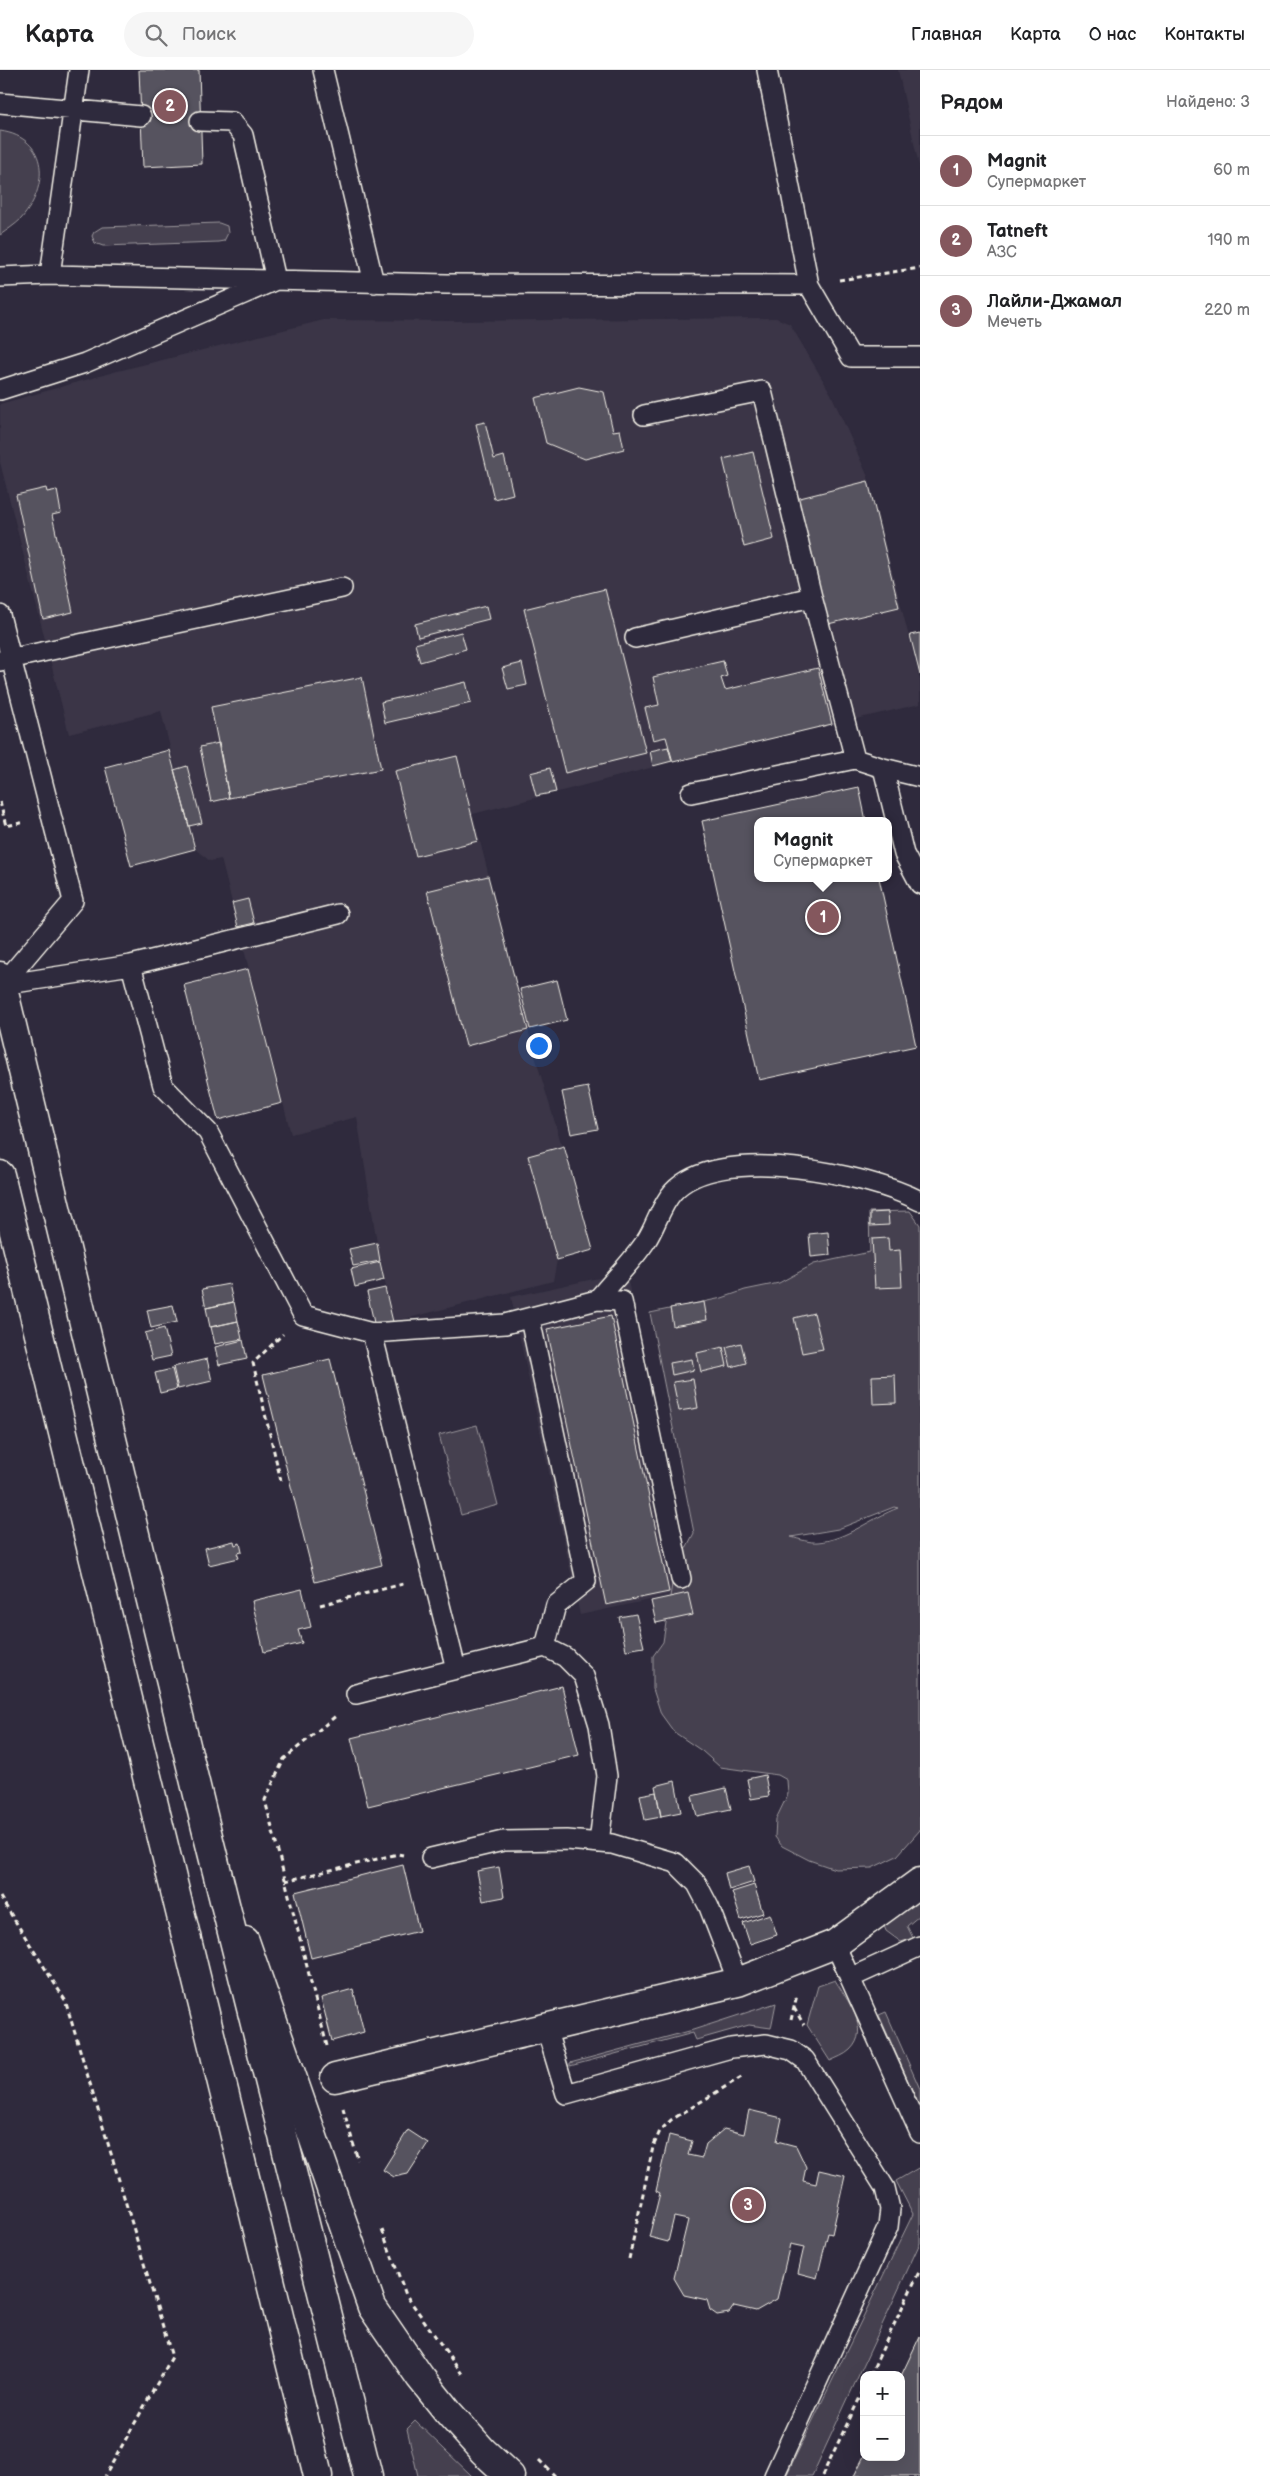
<!DOCTYPE html>
<html lang="ru">
<head>
<meta charset="utf-8">
<style>
	:root { --surface:#fff; --page:#f6f6f6; --text:#202124; --muted:#757577; --line:#e0e0e0; --accent:#84575d }
	body { margin:0; font-family:"Balsamiq Sans",sans-serif; background:var(--page); color:var(--text) }
	.controls { position:absolute; right:15px; bottom:15px; display:grid; overflow:hidden; border-radius:10px; box-shadow:0 5px 20px #0002 }
	.controls button { width:45px; height:45px; display:grid; place-items:center; padding:0; border:0; border-bottom:1px solid var(--line); background:var(--surface); color:var(--text); font:25px sans-serif }
	.you { position:absolute; left:538px; top:975px; width:18px; height:18px; margin:-12px; border:4px solid #fff; border-radius:50%; background:#1a73e8; box-shadow:0 0 0 8px #1a73e833 }
	.badge { display:grid; place-items:center; width:32px; height:32px; border-radius:50%; background:var(--accent); color:#fff; font-size:16px; font-weight:700 }
	.pin { position:absolute; translate:-50% -50%; border:2px solid #fff; box-shadow:0 1px 5px #0006 }
	.popup { position:absolute; left:754px; top:747px; width:138px; height:65px; box-sizing:border-box; display:grid; place-content:center; border-radius:10px; background:var(--surface); filter:drop-shadow(0 1px 4px #0005); font-size:16px; white-space:nowrap; color:var(--muted) }
	.popup b { font-size:19px; color:var(--text) }
	.popup::after { content:''; position:absolute; left:50%; top:100%; margin-left:-10px; border:10px solid transparent; border-top-color:var(--surface) }
	.list { margin:0; padding:0; list-style:none }
	h2 { display:flex; justify-content:space-between; align-items:center; height:65px; margin:0; padding:0 20px; font-size:21px }
	h2 small { font-size:16px; font-weight:400; color:var(--muted) }
	.list li { display:grid; grid-template-columns:32px 1fr auto; gap:15px; align-items:center; box-sizing:border-box; height:70px; padding:0 20px; border-top:1px solid var(--line) }
	.list b { display:block; font-size:19px; white-space:nowrap }
	.list p { margin:0; font-size:16px; white-space:nowrap; color:var(--muted) }
	.list em { font-size:16px; font-style:normal; color:var(--muted) }
	.icon { flex:none; width:28px; height:28px; fill:none; stroke:currentColor; stroke-width:2; stroke-linecap:round; stroke-linejoin:round }
	.map { position:relative; flex:none; width:920px; height:2406px; overflow:hidden }
	header { display:flex; align-items:center; gap:30px; box-sizing:border-box; height:70px; padding:0 25px; background:var(--surface); border-bottom:1px solid var(--line) }
	header strong { font-size:24px }
	nav { display:flex; gap:28px; margin-inline-start:auto; font-size:18px }
	.search { width:350px; height:45px; background:var(--page); display:flex; align-items:center; gap:12px; box-sizing:border-box; padding:0 18px; border-radius:28px; color:var(--muted); font-size:19px }
	main { display:flex }
	aside { flex:1; background:var(--surface) }
	.map>svg:first-child { display:block }
</style>
</head>
<body>
<header>
<strong>Карта</strong>
<div class="search"><svg class="icon" aria-label="search" viewBox="0 0 24 24"><circle cx="10" cy="10" r="6"/><path d="M15 15l6 6"/></svg>Поиск</div>
<nav><a>Главная</a><a>Карта</a><a>О нас</a><a>Контакты</a></nav>
</header>
<main>
<div class="map">
<svg width="920" height="2406" viewBox="0 0 920 2406">
	<rect width="100%" height="100%" fill="#2f2a3d"/>
	<filter id="ink" filterUnits="userSpaceOnUse"><feTurbulence type="fractalNoise" baseFrequency=".02" numOctaves="2"/><feDisplacementMap in="SourceGraphic" scale="10" xChannelSelector="R" yChannelSelector="G"/><feConvolveMatrix kernelMatrix="1 2 1 2 8 2 1 2 1" color-interpolation-filters="sRGB"/></filter>
	<g filter="url(#ink)">
		<!-- built -->
		<path fill="#3b3647" d="M898,0H920V100Z
			M776,248L790,254L831,324L868,407L920,610V634L673,692L473,744L534,983L593,1180L557,1190L553,1211L393,1252L377,1173L357,1047L291,1064L221,789L210,791L195,779L161,641L69,664L0,392V334L114,302L324,250L453,251Z
			M626,1202L695,1520L580,1545L511,1227Z"/>
		<!-- green -->
		<path fill="#454050" stroke="#9c989c" fill-rule="evenodd" d="M0,61C50,68 49,117 21,149C15,155 7,160 0,165Z
			M219,153L227,156L228,163L224,171L218,172L103,176L95,173L92,166L94,162L102,157Z
			M910,1141L920,1155V1760L897,1786L872,1798L835,1799L809,1790L782,1776L775,1767L776,1749L788,1724L787,1710L778,1705L720,1697L702,1681L674,1662L661,1644L653,1619V1586L663,1572L674,1501L694,1463L650,1243L722,1228L745,1220L779,1213L814,1194L870,1182L869,1142ZM894,1437L898,1438C873,1447 846,1470 818,1472C810,1473 799,1469 791,1467L838,1459Z
			M477,1355L498,1435L461,1445L439,1365Z
			M920,1824V1845L907,1856L913,1868L901,1872L886,1861L883,1853Z
			M835,1910C846,1929 872,1959 850,1980C845,1985 836,1988 830,1991L807,1955L818,1916Z
			M776,1933L771,1958L749,1955L696,1970L693,1963L570,1996V1993L693,1960Z
			M886,1942L920,2019V2038L879,1945Z
			M920,2097V2173L812,2406H786L913,2144L896,2111Z
			M415,2351L472,2406H418L407,2359Z"/>
		<!-- building -->
		<path fill="#56525f" stroke="#f4f1e8" d="M139,0H199L202,94L143,97Z
			M579,317L604,322L613,361L620,360L624,379L585,389L546,373L535,328Z
			M485,352L494,389L504,386L513,424L494,429L476,354Z
			M753,382L774,469L744,477L723,389Z
			M868,411L899,537L828,554L796,429Z
			M46,418L47,422L57,420L61,443L52,445L73,542L43,549L16,425Z
			M605,519L646,683L565,703L524,539Z
			M486,536L489,549L418,567L415,554Z
			M461,562L466,579L420,592L415,574Z
			M920,563V605L910,565Z
			M723,591L727,606L721,608L725,620L818,598L832,654L673,692L666,667L653,670L645,638L659,635L653,607Z
			M522,593L527,615L508,619L502,598Z
			M362,607L381,699L229,728L211,637Z
			M466,612L471,633L385,653L381,632Z
			M219,673L229,728L211,732L200,677Z
			M668,677L672,691L653,696L650,681Z
			M169,680L195,779L131,796L105,697Z
			M457,686L478,771L416,786L395,701Z
			M187,696L202,753L189,756L174,700Z
			M550,698L556,722L536,726L530,703Z
			M859,717L866,751H758V808H879L916,976L759,1010L702,751Z
			M488,806L528,960L466,976L427,821Z
			M248,829L254,853L238,857L232,833Z
			M248,899L282,1033L218,1050L184,915Z
			M557,910L567,950L530,959L520,919Z
			M588,1017L598,1059L571,1064L562,1022Z
			M564,1076L593,1180L557,1190L528,1086Z
			M888,1142L889,1155L870,1156V1143Z
			M828,1162L830,1185L811,1187L809,1164Z
			M888,1168L889,1181L900,1180L902,1217L875,1218L872,1169Z
			M377,1173L380,1191L353,1196L349,1179Z
			M380,1192L384,1210L355,1217L351,1199Z
			M229,1214L233,1232L206,1238L202,1219Z
			M385,1218L393,1252L375,1257L367,1222Z
			M234,1232L238,1251L210,1257L206,1238Z
			M704,1232L707,1250L673,1256L670,1238Z
			M173,1235L177,1252L151,1258L147,1240Z
			M814,1243L823,1279L802,1283L794,1248Z
			M611,1246L669,1522L606,1535L547,1259Z
			M238,1251L242,1269L215,1274L211,1257Z
			M164,1258L171,1286L152,1290L145,1263Z
			M243,1270L247,1289L219,1295L215,1277Z
			M741,1273L746,1293L731,1297L726,1277Z
			M723,1277L727,1296L701,1302L697,1283Z
			M207,1289L212,1311L178,1319L173,1297Z
			M330,1289L382,1495L315,1512L263,1305Z
			M692,1289L694,1300L672,1305L670,1293Z
			M172,1299L177,1319L160,1323L155,1303Z
			M895,1305L896,1333L873,1334L872,1306Z
			M693,1309L698,1338L679,1341L673,1312Z
			M234,1471L235,1475L240,1473L242,1482L237,1483L239,1488L209,1495L205,1478Z
			M302,1519L311,1557L298,1560L302,1573L264,1582L252,1531Z
			M688,1523L693,1545L656,1553L651,1531Z
			M636,1544L644,1577L626,1580L619,1547Z
			M562,1616L579,1685L368,1736L351,1668Z
			M765,1705L769,1726L751,1729L747,1709Z
			M675,1711L681,1742L661,1746L655,1716Z
			M726,1718L731,1739L697,1746L692,1726Z
			M656,1722L661,1747L645,1750L640,1725Z
			M403,1795L419,1861L311,1888L295,1822Z
			M749,1796L754,1812L729,1820L725,1803Z
			M499,1797L504,1827L483,1831L477,1801Z
			M754,1815L763,1843L741,1850L732,1822Z
			M770,1844L777,1865L750,1874L743,1853Z
			M353,1919L364,1962L332,1971L321,1928Z
			M749,2040L782,2048L777,2071L796,2076L806,2097L803,2111L816,2114L819,2100L845,2106L832,2164L828,2163L817,2208L798,2203L804,2177L790,2174L777,2229L756,2241L734,2236L729,2243L717,2245L710,2240L707,2230L684,2225L674,2208L688,2150L674,2147L668,2172L649,2167L660,2123L656,2121L669,2065L692,2071L688,2085L702,2088L706,2074L724,2059L744,2064Z
			M408,2060L428,2073L408,2104L394,2107L383,2100Z
			M920,2266V2406H854L864,2386L901,2387V2306Z"/>
		<g fill="none" stroke-linecap="round" stroke-linejoin="round">
			<!-- lane casing -->
			<g stroke="#f4f1e8" stroke-width="22">
				<path id="lane" d="M323,0L374,213
					M767,0L809,215
					M0,33L141,46
					M50,205L79,0
					M0,207L50,205L447,214L809,215L851,287H920
					M0,320L85,293L276,210L243,65L232,52L200,51
					M644,345L762,321L812,527
					M0,545L73,831L2,915
					M635,568L812,527L855,689
					M0,591L342,518
					M883,698L920,707
					M691,723L855,689L883,698L904,784L920,814
					M131,895L338,844
					M2,915L131,895L163,1016L208,1062L303,1245L372,1263L456,1599
					M597,1230C613,1210 632,1192 646,1171C656,1156 661,1135 673,1122C718,1072 868,1104 920,1131
					M530,1249L586,1511L556,1535L545,1577
					M372,1263L505,1254L597,1230L622,1231L681,1509
					M356,1624L545,1577L565,1587L584,1606L599,1655L607,1706L599,1773
					M431,1788L503,1771L567,1770L612,1774L676,1793L697,1814L709,1837L738,1912
					M835,1874L850,1908L920,1876
					M850,1908L920,2063
					M546,1958L566,2024L731,1978L766,1974L791,1980L805,1990L885,2118L890,2139L888,2157L774,2406"/>
			</g>
			<!-- street casing -->
			<g stroke="#f4f1e8" stroke-width="31">
				<path id="street" d="M335,2008L738,1912L835,1874L920,1812"/>
			</g>
			<!-- secondary casing -->
			<g stroke="#f4f1e8" stroke-width="31">
				<path id="secondary" d="M245,1871L372,2237L420,2307L448,2342L483,2381L510,2406"/>
			</g>
			<!-- highway casing -->
			<g stroke="#f4f1e8" stroke-width="31">
				<path id="highway" d="M0,906L206,1758L368,2406
					M0,1105L318,2406"/>
			</g>
			<!-- path -->
			<path stroke="#f4f1e8" stroke-width="3" stroke-dasharray="5 4" stroke-linecap="butt" d="M839,210L920,198
				M0,732L6,756L25,752
				M281,1411L253,1293L283,1264
				M320,1535L407,1513
				M285,1811L398,1784L403,1785
				M0,1827L65,1930L172,2287L105,2406
				M794,1938L804,1955
				M791,1950L797,1925
				M327,1976L265,1730L284,1689L337,1645
				M343,2038L358,2090
				M382,2160L406,2225L462,2304
				M629,2189L653,2077L660,2061L671,2050L743,2006
				M870,2305L920,2200
				M539,2390L555,2406
				M822,2406L864,2319"/>
			<!-- lane -->
			<use href="#lane" stroke="#2f2a3d" stroke-width="19"/>
			<!-- street -->
			<use href="#street" stroke="#2f2a3d" stroke-width="28"/>
			<!-- secondary -->
			<use href="#secondary" stroke="#2f2a3d" stroke-width="28"/>
			<!-- highway -->
			<use href="#highway" stroke="#2f2a3d" stroke-width="28"/>
		</g>
	</g>
</svg>
<div class="controls">
<button>+</button>
<button>−</button>
</div>
<div class="you"></div>
<div class="pin badge" style="left:823px;top:847px">1</div>
<div class="popup"><b>Magnit</b>Супермаркет</div>
<div class="pin badge" style="left:170px;top:36px">2</div>
<div class="pin badge" style="left:748px;top:2135px">3</div>
</div>
<aside>
<h2>Рядом<small>Найдено: 3</small></h2>
<ul class="list">
<li><span class="badge">1</span><div><b>Magnit</b><p>Супермаркет</p></div><em>60 m</em></li>
<li><span class="badge">2</span><div><b>Tatneft</b><p>АЗС</p></div><em>190 m</em></li>
<li><span class="badge">3</span><div><b>Лайли-Джамал</b><p>Мечеть</p></div><em>220 m</em></li>
</ul>
</aside>
</main>
</body>
</html>
